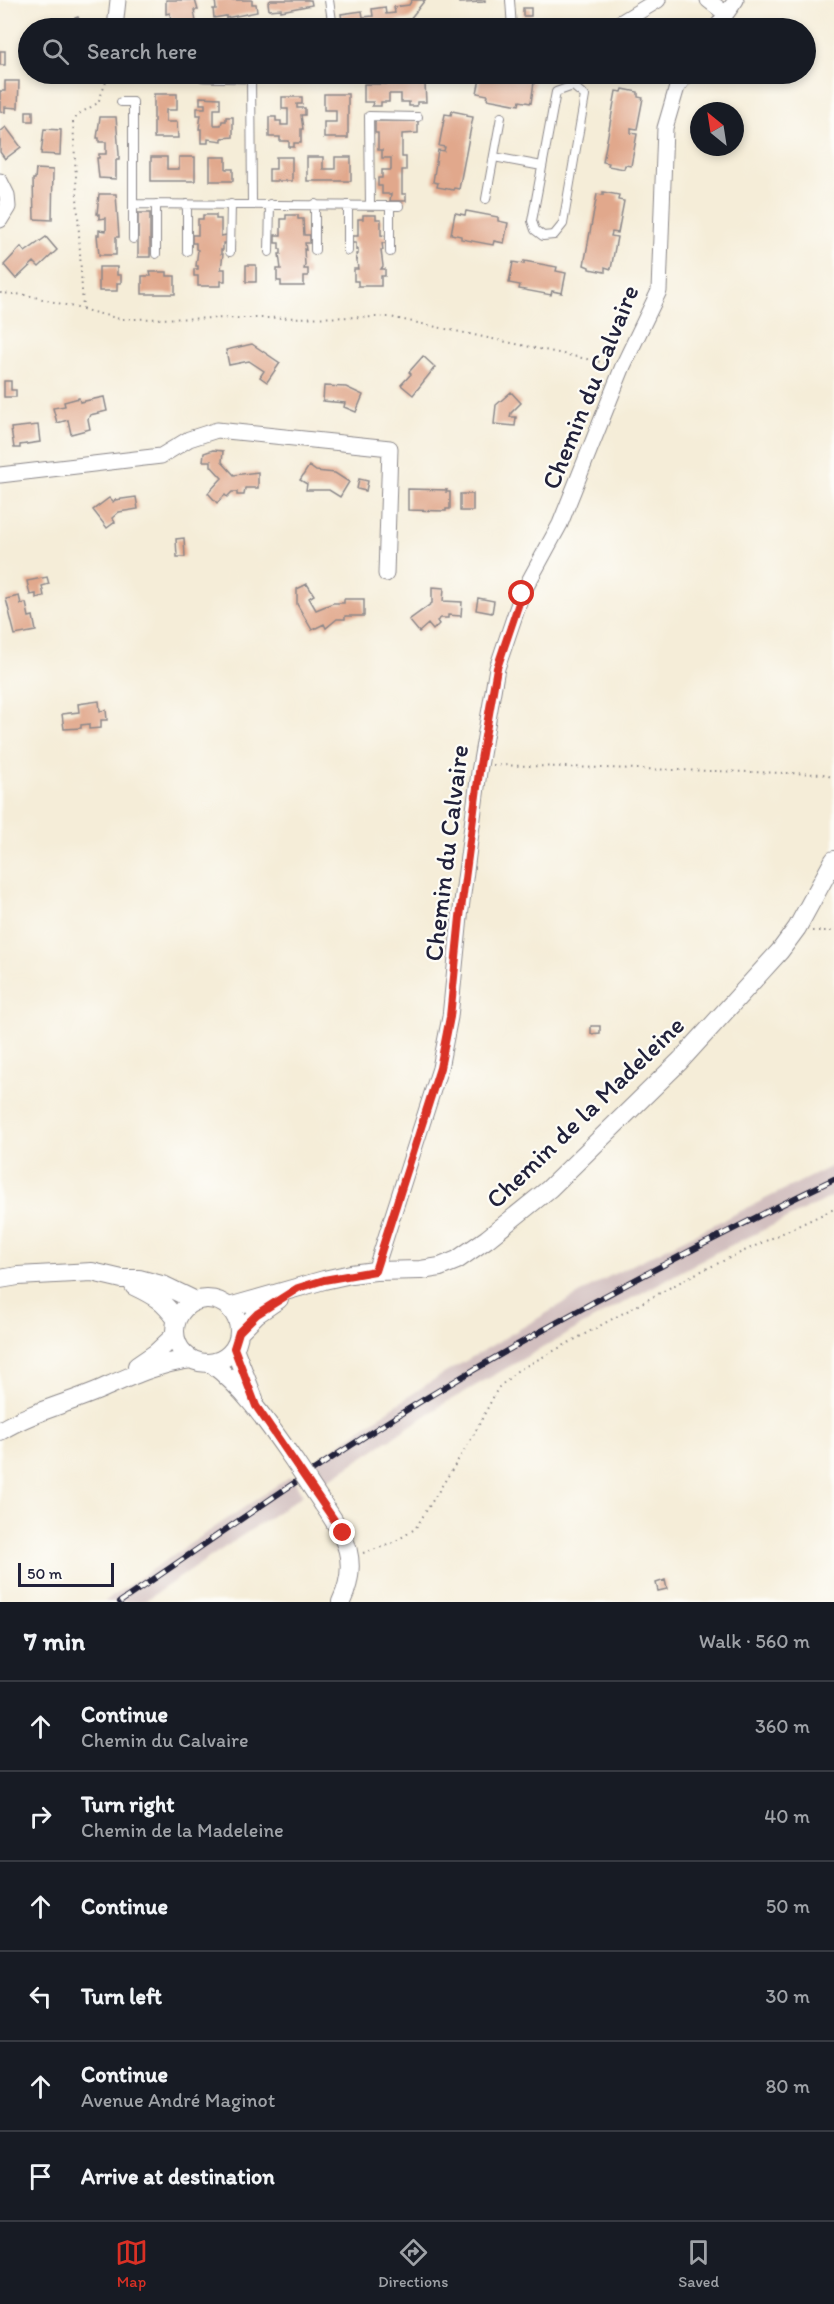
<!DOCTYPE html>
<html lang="en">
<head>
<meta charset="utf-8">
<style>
	:root { --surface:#171b24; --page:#20242c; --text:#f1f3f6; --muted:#9ea1a6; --line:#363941; --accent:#d93025 }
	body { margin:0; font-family:Itim,sans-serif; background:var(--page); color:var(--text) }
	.compass { position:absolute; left:690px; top:102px; width:54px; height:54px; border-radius:50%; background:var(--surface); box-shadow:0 3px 9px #0003; rotate:330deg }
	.scale { position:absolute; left:18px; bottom:15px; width:96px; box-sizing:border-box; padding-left:6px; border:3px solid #22223b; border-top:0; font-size:16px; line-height:21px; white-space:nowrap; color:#22223b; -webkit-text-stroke:4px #fdfcf7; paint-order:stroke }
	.stop { position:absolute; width:18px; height:18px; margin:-14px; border:4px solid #d93025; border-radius:50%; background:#fff }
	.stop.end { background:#d93025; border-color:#fff; box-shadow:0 2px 6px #0008 }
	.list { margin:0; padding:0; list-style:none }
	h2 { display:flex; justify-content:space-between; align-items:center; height:78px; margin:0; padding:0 24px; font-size:26px }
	h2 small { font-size:20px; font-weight:400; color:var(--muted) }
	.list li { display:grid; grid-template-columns:39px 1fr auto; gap:18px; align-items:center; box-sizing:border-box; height:90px; padding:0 24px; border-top:2px solid var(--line) }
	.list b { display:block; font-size:22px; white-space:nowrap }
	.list p { margin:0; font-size:20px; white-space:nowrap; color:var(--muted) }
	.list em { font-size:20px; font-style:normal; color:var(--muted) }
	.icon { flex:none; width:33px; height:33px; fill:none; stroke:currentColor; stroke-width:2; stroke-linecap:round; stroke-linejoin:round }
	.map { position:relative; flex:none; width:834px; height:1602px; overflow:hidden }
	.search { position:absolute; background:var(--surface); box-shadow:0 3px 9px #0003; left:18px; right:18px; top:18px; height:66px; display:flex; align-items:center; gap:15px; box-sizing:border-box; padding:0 21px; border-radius:33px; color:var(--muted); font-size:22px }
	.sheet { height:618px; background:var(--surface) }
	nav { display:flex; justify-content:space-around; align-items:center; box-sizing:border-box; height:84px; border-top:2px solid var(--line); background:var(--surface); font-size:16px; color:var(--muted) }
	nav a { display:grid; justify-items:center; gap:3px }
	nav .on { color:var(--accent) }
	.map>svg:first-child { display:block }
</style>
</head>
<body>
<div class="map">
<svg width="834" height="1602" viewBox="0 0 834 1602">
	<rect width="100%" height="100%" fill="#fdfcf7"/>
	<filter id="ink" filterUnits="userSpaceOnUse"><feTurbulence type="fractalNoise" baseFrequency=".0167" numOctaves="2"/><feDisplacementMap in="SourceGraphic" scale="12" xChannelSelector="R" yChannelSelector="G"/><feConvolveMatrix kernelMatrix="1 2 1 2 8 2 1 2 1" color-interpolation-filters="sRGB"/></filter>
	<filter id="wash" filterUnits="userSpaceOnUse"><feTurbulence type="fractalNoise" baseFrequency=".008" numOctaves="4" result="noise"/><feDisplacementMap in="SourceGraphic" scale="24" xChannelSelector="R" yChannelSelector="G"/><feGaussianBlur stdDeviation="1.35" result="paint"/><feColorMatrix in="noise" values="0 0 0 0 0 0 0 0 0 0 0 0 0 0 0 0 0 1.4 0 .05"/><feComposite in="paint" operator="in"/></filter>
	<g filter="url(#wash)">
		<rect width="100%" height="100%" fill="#f5edd8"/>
		<!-- industrial -->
		<path fill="#d2bfbf" d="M834,1165V1196L715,1253L588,1322L445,1403L325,1482L312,1463L430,1382L608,1277Z
			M291,1476L303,1495L143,1602H104Z"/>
		<g id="blocks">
			<!-- building -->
			<path fill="#e1a88c" d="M166,0H195L198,10H194L196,22L179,24L180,28H172L170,13L166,14Z
				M215,0H252V4H256L257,12L226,18V16L214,18L213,9H216Z
				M271,0H311L312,5L281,11V9L269,10L268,2Z
				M412,0H425L410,19L396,21L397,27L343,28L341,14L362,11L363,17L373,16L372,9L385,7L386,14L395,13L394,7L409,5Z
				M458,0H485V2L459,3Z
				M523,8H531V16H523Z
				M78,17L83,28H68L73,26L70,20Z
				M0,51H5V65H0Z
				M481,74H510L524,76V80L534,82L531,103L520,101L519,105L487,99L488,95L477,93Z
				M388,80H401V84H425L426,102H417V106H409V102H401V94H389V102H381V106H372L373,102H364V84H388Z
				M5,81H19L18,108L5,107V112L0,111V91H5Z
				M623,89L638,92V97L643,98L637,129L631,128V133L637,134L631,166L625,165L624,169L608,166L609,163L603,162L616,91L622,92Z
				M154,94H177V110H166V122H177L178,138H154Z
				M324,94H348V138H324V122H336V110H324Z
				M200,97L220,98V109H214V125H221L222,121H226V117H233V137L222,138V141L208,139V143H201V129H199L201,115H197V108H205V104H200Z
				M282,97H302V104H297V108H305V115H301L303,129H301V143H294V147H289V141H280V137H269V117H276V121H281V125H288V109H282Z
				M26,111H33V121H26Z
				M452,111L467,114V116L473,117L459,189L454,188L453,190L437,187L438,183L433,182L438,150L444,151L445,147L439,146L445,114L451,115Z
				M100,117H116L119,154V160H116V179L99,178L97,158H99V154H106V142H99V138H97Z
				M375,121H418V133L402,134V157H406V170H402V194H406V201H390L391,194H382V186H378V178H382V170H391V158H382V150H378V133H375Z
				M6,127L21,147L5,159L0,152V132Z
				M44,129L61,130L60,155L41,154Z
				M151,157H167V169H179V157H195V181H151Z
				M210,157H226V169H233V181H210Z
				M276,157H292V181H269V169H276Z
				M307,157H323V169H335V157H351V181H307Z
				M36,169L53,170L52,220L34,219L33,179H35Z
				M603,192L619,195L618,200L624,201L618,233L612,232L611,236L617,237L611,269L605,267V272L589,269V267L584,265L597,194L603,195Z
				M99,194H116L119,237H116V255H99L97,235H99V230L106,231V218L99,219V214H97Z
				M466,211L498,217V221L508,223L504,243L494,241L493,245L461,239V236L451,234L455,213L465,215Z
				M138,213H150V257H138Z
				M203,215H216V219H221V236L227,235V243H223V250H221V254H223L221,269H225V281H221V286H198V276H194V269H198V266H196L198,250L196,249V243H192V235H198V219H203Z
				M286,215H298V219H303L304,235H310V243H305L306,250L304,249L305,265L304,269H308V276H304V286H281V281H277V269H281L279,254H281V249H279V243H275V235H281V219H286Z
				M363,215H376V219H381V235L387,236V243H382L383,250H381L383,266L381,269H385V276H381V286H358V281H354V269H358L356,254H358V249L356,250V243H352V236H358V219H363Z
				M46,237L57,250L39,267L34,262L16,279L4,265L21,247L25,252Z
				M524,261L557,267L556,271L566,273L562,293L552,291L551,295L519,289L520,285L509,283L513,262L524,264Z
				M246,265H256V282H246Z
				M99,267H117V275H121V283H117V291H99Z
				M150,272H167V276H175V294H142V276H151Z
				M252,344L280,363L267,382L260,377L264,371L249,361L229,365L226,350Z
				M423,356L435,367L413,395L401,385L411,374L409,372Z
				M4,381H11V390H16V397H4Z
				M324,386L346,387L363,395L356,412L344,407L345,403L323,401Z
				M511,392L521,403L511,413L510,417H516L515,426L494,424L496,405Z
				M104,397L107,411L90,415L88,419L90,429L71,434L68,420L57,423L53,408L65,406L64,402L79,398L80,402Z
				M38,425L40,442L20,445V448H14L11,428Z
				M213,450L223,451L222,462L234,475L258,472V488H245L244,495H237V492H232L227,497L225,495L217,503L208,493L222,478L211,466V461H203L204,453Z
				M309,466L316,471L335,473L349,482L340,497L329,490H306L307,484L300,480Z
				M359,479L368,481L366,491L357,489Z
				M408,489L447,490L446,492H450V509H446V511L408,510Z
				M460,494H473V511H460Z
				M136,497L138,509L119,512L112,518L115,522L107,528L93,510L109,498L113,502L115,500Z
				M184,538L185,557H177L176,539Z
				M47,577L49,584L42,586L44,596L36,598V594L30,595L27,581Z
				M307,584L314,595L309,598L316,610L333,603H344V599H364V616H345V619H337L326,628L324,624L312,630L297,604V589Z
				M432,587L444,588L443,601L462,602L461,616L448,615V618H441L437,621L439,624L433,630L428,624L419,632L409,620L432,603Z
				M19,596L21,604L26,603L29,617L33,616L36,631L15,635L6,599Z
				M478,598L494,601L492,613L476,610Z
				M99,701L100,711L106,710L107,720H101V728L89,729V724L81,725V728L64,729L62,714L79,712L78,704Z
				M591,1026H600V1033L591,1034Z
				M665,1580L667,1589L658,1591L656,1583Z"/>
		</g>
	</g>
	<g filter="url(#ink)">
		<use href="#blocks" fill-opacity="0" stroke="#8c888a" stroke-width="1.5"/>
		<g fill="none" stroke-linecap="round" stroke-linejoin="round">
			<!-- service casing -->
			<g stroke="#8c888a" stroke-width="10">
				<path id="service" d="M329,0L333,28
					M510,0L512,28
					M251,75L252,203
					M573,86L585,96L563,224L554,235L543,236L535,230L532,221L556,92Z
					M573,86L575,74
					M121,102H133V239
					M494,157L542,166
					M486,199L501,117
					M134,204L399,206
					M156,204V254
					M187,204V251
					M315,204V250
					M348,205V251
					M370,205L369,116L418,117
					M390,206V252
					M230,252L231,204
					M269,252L270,204"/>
			</g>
			<!-- minor casing -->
			<g stroke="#8c888a" stroke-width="17">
				<path id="minor" d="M708,0L726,14
					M115,28L118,0
					M612,28L658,0
					M716,28L736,0
					M204,74L251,75L262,74
					M0,181L7,195L8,207L0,220
					M0,475L161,456L189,439L217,430L390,448L386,574
					M375,1271L440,1068L450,1017L460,917L479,772L497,668L522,594L560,524L623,366L659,291L665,128L677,87L687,74"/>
			</g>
			<!-- tertiary casing -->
			<g stroke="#8c888a" stroke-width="20">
				<path id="tertiary" d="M0,1279L18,1276L92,1272L122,1279H139L165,1286L196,1301
					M134,1286C155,1296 163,1301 177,1320
					M175 1331a32 32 0 1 1 64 0a32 32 0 1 1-64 0Z
					M229,1307L324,1280L351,1274L375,1271L421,1270L440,1267L457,1260L487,1239L549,1189L680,1061L780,951L797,928L834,860
					M239,1332L257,1314L279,1299
					M234,1348L254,1399
					M211,1363C247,1391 269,1425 295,1462
					M137,1366L156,1353L175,1335
					M0,1431C31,1412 66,1404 99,1390C129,1377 158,1363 191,1359
					M323,1504C346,1538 360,1561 341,1602"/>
			</g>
			<!-- path -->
			<path stroke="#8c888a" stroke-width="2" stroke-dasharray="1.5 4.5" stroke-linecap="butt" d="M0,293L27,295L120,319L390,317L610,364
				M83,309L73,121L79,114L98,103L109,74
				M493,765L823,774L834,778
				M812,931H834
				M363,1553L391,1544L415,1529L473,1436L498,1388L517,1371L693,1275L834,1209"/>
			<!-- service -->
			<use href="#service" stroke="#fff" stroke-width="8"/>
			<!-- minor -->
			<use href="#minor" stroke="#fff" stroke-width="15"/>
			<!-- tertiary -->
			<use href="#tertiary" stroke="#fff" stroke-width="18"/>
			<!-- rail casing -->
			<g stroke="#22223b" stroke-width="6">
				<path id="rail" d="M120,1602C225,1531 329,1456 438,1391C567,1314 699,1244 834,1179"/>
			</g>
			<!-- rail -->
			<use href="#rail" stroke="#fdfcf7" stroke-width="4" stroke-dasharray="11" stroke-linecap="butt"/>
			<!-- tertiary-bridge casing -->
			<g stroke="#8c888a" stroke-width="20" stroke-linecap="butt">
				<path id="tertiary-bridge" d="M295,1462L323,1504"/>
			</g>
			<!-- tertiary-bridge -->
			<use href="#tertiary-bridge" stroke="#fff" stroke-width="18"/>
		</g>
	</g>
	<g fill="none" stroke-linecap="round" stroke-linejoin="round" filter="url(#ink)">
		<!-- route -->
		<path stroke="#d93025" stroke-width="8" d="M343,1533L256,1406L234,1348L239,1332L257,1314L298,1288L324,1280L375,1271L440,1068L450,1017L460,917L480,765L497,668L522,594"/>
	</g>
	<g text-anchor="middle" stroke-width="4.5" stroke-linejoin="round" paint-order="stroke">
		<!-- street labels -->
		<g font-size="26" fill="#22223b" stroke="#fdfcf7">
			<text transform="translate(590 387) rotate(-68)" y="9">Chemin du Calvaire</text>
			<text transform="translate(446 853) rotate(-83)" y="9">Chemin du Calvaire</text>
			<text transform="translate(585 1112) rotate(-44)" y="9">Chemin de la Madeleine</text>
		</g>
	</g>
</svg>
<svg class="compass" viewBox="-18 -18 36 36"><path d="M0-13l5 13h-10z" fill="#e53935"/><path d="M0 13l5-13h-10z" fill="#9ea1a6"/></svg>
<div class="scale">50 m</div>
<div class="stop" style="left:522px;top:594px"></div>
<div class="stop end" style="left:343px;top:1533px"></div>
<div class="search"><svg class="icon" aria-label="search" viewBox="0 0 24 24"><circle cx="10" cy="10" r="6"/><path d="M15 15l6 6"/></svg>Search here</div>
</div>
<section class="sheet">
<h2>7 min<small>Walk · 560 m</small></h2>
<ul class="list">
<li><svg class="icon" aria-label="ahead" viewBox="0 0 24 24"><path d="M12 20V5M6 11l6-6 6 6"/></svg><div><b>Continue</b><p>Chemin du Calvaire</p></div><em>360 m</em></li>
<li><svg class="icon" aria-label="right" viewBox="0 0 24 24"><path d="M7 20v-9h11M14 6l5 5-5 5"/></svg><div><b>Turn right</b><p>Chemin de la Madeleine</p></div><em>40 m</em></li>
<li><svg class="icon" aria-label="ahead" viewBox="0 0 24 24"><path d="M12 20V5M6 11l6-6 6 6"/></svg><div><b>Continue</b></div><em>50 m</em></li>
<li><svg class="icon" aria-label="left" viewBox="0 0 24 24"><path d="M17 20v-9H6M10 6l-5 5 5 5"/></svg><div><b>Turn left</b></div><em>30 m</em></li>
<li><svg class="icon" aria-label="ahead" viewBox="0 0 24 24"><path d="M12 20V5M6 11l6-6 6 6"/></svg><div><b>Continue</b><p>Avenue André Maginot</p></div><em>80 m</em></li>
<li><svg class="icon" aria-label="arrive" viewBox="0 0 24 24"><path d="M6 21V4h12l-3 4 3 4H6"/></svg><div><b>Arrive at destination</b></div></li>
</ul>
</section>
<nav>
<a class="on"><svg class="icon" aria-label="map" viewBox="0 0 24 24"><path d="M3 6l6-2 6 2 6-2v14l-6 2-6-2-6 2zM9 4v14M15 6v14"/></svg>Map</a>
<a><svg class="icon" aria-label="directions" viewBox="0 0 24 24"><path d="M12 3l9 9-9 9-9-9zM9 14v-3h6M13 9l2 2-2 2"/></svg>Directions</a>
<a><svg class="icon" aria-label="saved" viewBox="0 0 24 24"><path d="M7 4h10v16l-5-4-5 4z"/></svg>Saved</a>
</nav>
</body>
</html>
